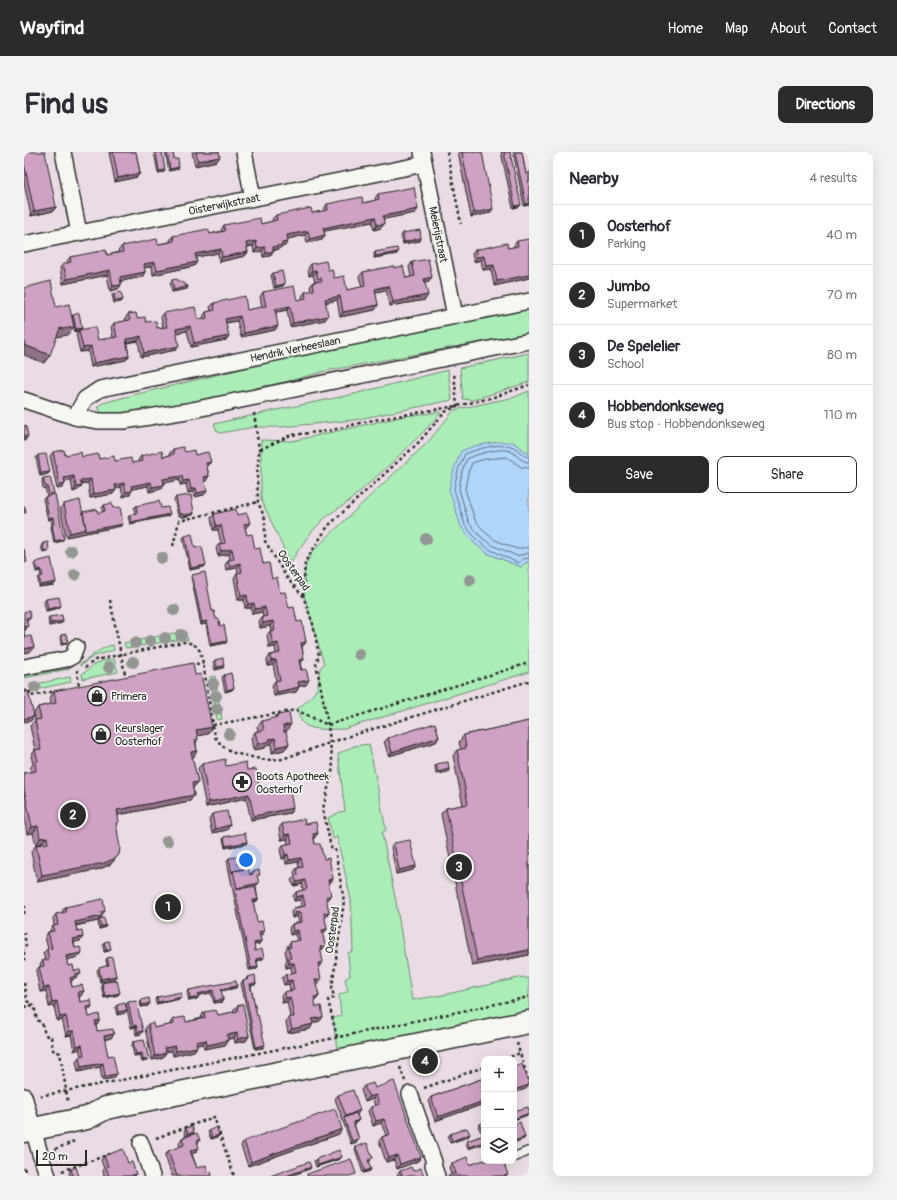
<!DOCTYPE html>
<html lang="en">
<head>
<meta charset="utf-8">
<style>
	:root { --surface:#fff; --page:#f2f2f3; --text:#2b2b33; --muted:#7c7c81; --line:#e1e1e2; --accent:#2b2b2b }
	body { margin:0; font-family:Pangolin,sans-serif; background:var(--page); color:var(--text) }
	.controls { position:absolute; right:12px; bottom:12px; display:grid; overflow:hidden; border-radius:8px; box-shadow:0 4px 16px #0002 }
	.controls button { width:36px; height:36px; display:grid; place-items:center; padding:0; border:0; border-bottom:1px solid var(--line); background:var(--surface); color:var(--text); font:20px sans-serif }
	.scale { position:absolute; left:12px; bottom:10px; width:51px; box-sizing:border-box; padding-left:4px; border:2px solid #2b2b2b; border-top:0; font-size:11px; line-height:14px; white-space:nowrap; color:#2b2b2b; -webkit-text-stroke:3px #f6f6f2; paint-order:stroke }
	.you { position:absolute; left:222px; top:708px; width:14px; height:14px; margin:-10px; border:3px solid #fff; border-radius:50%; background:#1a73e8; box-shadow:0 0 0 6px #1a73e833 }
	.badge { display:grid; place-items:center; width:26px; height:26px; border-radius:50%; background:var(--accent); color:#fff; font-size:13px; font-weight:700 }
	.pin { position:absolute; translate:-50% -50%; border:2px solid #fff; box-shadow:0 1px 4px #0006 }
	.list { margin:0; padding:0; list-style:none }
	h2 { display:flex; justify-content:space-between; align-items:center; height:52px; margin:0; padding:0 16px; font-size:17px }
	h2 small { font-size:13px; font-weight:400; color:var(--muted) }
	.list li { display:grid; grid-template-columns:26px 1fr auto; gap:12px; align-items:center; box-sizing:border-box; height:60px; padding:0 16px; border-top:1px solid var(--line) }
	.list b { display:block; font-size:15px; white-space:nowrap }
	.list p { margin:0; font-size:13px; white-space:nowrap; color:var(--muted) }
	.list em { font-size:13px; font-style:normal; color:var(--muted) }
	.actions { display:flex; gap:8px; padding:12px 16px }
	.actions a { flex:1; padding:9px 0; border:1px solid var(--accent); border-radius:8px; text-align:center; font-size:14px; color:var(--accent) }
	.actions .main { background:var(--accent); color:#fff }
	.icon { flex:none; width:22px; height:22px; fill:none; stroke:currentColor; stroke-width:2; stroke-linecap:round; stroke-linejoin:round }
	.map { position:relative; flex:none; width:505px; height:1024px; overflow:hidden; border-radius:8px }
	header { display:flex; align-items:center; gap:24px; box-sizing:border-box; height:56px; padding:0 20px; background:var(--accent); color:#fff }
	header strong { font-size:19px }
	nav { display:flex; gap:22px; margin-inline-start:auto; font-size:14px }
	.intro { display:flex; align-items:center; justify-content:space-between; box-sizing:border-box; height:96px; padding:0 24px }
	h1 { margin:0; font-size:28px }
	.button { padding:10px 18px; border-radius:8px; background:var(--accent); color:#fff; font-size:14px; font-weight:700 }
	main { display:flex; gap:24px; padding:0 24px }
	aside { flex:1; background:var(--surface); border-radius:8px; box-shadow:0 4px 16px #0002 }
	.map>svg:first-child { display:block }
</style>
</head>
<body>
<header>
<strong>Wayfind</strong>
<nav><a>Home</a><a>Map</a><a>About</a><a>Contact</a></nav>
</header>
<div class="intro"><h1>Find us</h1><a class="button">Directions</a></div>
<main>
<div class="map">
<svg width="505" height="1024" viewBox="0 0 505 1024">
	<rect width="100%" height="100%" fill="#eadce4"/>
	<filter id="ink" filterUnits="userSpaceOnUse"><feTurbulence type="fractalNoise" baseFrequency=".025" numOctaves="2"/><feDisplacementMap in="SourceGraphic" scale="8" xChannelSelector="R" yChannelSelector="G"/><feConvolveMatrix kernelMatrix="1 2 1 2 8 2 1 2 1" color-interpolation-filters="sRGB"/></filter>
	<g filter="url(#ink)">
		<!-- green -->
		<path fill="#abedb7" stroke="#6b8c71" d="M505,157V181L302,219L225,240L137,259L78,263L74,254L79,251L109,243L255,208Z
			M505,201V230L449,248L439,247L436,216Z
			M424,218L428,248L330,268L257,275H230L196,281L193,279L190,272L257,257L326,243Z
			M505,239V302L489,290L463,401L497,415L501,411L505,410V520L320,577C301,577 274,582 274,556C281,551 287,546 292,538C297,529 292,517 300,512L280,443V426L282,412L288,400L345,345L404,290L430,258L491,245Z
			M415,260L417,261C388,293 356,322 324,350C319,354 312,357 306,362C289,375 277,394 266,411L237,347V288L268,289L381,264Z
			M161,479L164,488L159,487L102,496L100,491Z
			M89,493L90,498L70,504L56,514V512C67,506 76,495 89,493Z
			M90,507L94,520L59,527L58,522C64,519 66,515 71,512C77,509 84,508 90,507Z
			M44,516L45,517L0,526V524Z
			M191,524L198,567L193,568L186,525Z
			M46,525L47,530L9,538L7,533Z
			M345,592L362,678L358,681L372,750L388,848L419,843L499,825L505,827V860L313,899L309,866L317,864L315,843L324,839L321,827L326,824L324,801L329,799L327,748L313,685L309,687L304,666L316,660L321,659L314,602L330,594Z"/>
		<!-- water -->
		<path fill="#afd5f9" stroke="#7a91a7" d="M474,290H489L505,302V410L501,411L497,415L463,401L450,391L437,375L425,337L430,317L437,299L450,294Z"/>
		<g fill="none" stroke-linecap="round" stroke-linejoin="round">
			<!-- shore -->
			<path stroke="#606f7d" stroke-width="1" d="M505,305C497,304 494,296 487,294C474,291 453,297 441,302L434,318L430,337L441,373L453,388L465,397L494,411L499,407L505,406
				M505,310C496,310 493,302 486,299C477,295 452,302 443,307L438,319L435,337L445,371L457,385L468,393L493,404L505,401
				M505,316L497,315L483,305L461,307L448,311L444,321L441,337L451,368L461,380L471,388L493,397L505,395"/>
			<!-- lane casing -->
			<g stroke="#2b2b2b" stroke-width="11">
				<path id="lane" d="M490,1005L505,999"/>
			</g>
			<!-- street casing -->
			<g stroke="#2b2b2b" stroke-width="18">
				<g id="street">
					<path d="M39,0L55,81"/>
					<path d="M220,0L229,46"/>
					<path id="s1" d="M398,0L431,164"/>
					<path id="s2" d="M0,92L400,12"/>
					<path d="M0,248L51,265L75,269H100L163,259L505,189"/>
					<path id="s3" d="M51,265L61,247L76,237L505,149"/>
					<path d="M0,515L43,507L49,504L52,495"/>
					<path d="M386,942L410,1010L409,1013L413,1024"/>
					<path d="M0,944L16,1002L24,1024"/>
					<path d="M117,991L128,1024"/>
				</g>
			</g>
			<!-- secondary casing -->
			<g stroke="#2b2b2b" stroke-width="25">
				<path id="secondary" d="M0,979L63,966L82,956L505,870"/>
			</g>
			<!-- path -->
			<path stroke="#2b2b2b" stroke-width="2.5" stroke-dasharray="3 3" stroke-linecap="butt" d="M423,0L437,72
				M230,261L235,298
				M149,394L155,369L234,350
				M279,444L281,410L304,374L393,292L421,260L433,254L430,220
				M86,448L102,527
				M166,513L179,511
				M61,516L71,508L159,490L166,491L172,494L176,499L179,511L191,585L198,594L210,601L241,608L258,607L323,585L505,529
				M53,518L55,534
				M0,539L5,538L7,544L32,539
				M189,573L272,558L304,573L505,511
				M0,762L1,754
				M0,780L2,794L0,798
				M0,800V809
				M0,831L3,849L10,853L13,868L18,871L21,883L27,885L29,898L36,901L44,950
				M0,855L9,853
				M313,885L304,848L310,846L308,836L320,749L311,697L307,695L299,657L309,616L304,573L292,511L295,504L289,472L279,444L263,426L241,389V367L234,350L233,323L235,298L267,283L304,279L344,269L433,254L467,246L505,233
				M493,891L505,931
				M481,907L496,901
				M376,915L381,929
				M400,936L460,915
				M16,944L291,890L505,845
				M132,986L190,965L210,1024
				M31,997L47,991L50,989
				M0,1016L3,1024
				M38,1019L86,1002"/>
			<!-- lane -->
			<use href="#lane" stroke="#f6f6f2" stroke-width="8"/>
			<!-- street -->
			<use href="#street" stroke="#f6f6f2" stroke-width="15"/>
			<!-- secondary -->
			<use href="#secondary" stroke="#f6f6f2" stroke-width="22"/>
		</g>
		<!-- trees -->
		<g fill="#939692">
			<circle cx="402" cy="387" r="6"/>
			<circle cx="47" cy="399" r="6"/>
			<circle cx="138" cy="406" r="6"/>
			<circle cx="51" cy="423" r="6"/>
			<circle cx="446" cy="428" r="6"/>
			<circle cx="150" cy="458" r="6"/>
			<circle cx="157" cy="483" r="6"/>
			<circle cx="141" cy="486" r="6"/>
			<circle cx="126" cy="489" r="6"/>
			<circle cx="111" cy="491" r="6"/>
			<circle cx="335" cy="502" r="6"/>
			<circle cx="109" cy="510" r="6"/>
			<circle cx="85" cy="515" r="6"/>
			<circle cx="189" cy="532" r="6"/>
			<circle cx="11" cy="535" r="6"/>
			<circle cx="192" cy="544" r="6"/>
			<circle cx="193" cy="557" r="6"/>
			<circle cx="205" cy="582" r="6"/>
			<circle cx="143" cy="689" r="6"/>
		</g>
		<!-- wall -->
		<path fill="#b28aa8" stroke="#2b2b2b" d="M0,0L32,55L29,59L7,64L0,31Z
			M85,0H112L116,21L113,25L91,30Z
			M130,0H138L140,20L134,21Z
			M141,0H149L150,7L154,17L145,19Z
			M168,0H195L193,9L171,14Z
			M434,0H458L466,61L447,65Z
			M477,0H486L495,55L489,56Z
			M489,0H498L502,23L505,19V31H504L505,35V53L500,54Z
			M354,42L394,57L391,61L359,67L360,72L357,76L350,78L348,70L300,79L301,83L298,88L283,91L281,83L263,87L261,94L257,95L255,97L249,99L246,104L239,105L238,99L230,101L229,94L223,95L224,100L221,104L195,110L194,101L172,105L170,114L129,123L128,114L120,116L121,120L118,125L97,129V133L94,137L86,139L83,123L39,132L36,116L39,112L44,111L43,109L46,105L83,103L95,100L94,99L98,94L134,92L146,90V88L149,84L186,82L198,79L197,78L200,73L237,72L249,69L248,67L252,63L288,61L300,59V57L303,52L339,51L352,48L351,46Z
			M379,81L397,86L396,89L379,92L377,84Z
			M493,89L505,126L470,134L467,117L459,118L457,108L450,110L448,102L451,98L484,96L490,95V93Z
			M351,100L373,102L350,106V102Z
			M388,110L405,129L401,130V148L366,154L362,138L355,139L351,140L354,153L351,158L316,165L313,148L301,151V168L266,175L263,158L252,160L251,178L217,185L213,169L202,171V188L167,195L163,179L152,181L155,194L152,198L117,205L114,189L103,191L105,204L102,208L67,215L64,199L56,200L52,182L55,179L51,180L48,165L49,163L57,178L74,188L89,186L87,175L90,171L102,169L101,167L104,162L122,170L133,176L139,175L137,165L140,161L174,168L179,167V165L182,160L187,159L186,155L190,151L223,158L238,155L236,145L239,140L273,148L279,147L278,144L281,140L287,139L286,135L289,130H291L289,123L285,124L284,116L287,112L304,118L310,126L323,138L338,135L335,125L339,120L370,116L382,126L387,125L385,115Z
			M249,121L259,134L250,136L247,123Z
			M148,128L164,134L163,137L148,140L146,130Z
			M90,141L97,150L90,151L88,143Z
			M149,297L171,303L187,310L183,315L185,324L181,329L180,343L170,345L169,340L164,341L162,332L156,333L155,328L140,331L137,337L125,340L124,334L108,337L105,343L99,345L97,335L92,336L89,342L66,346L64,331L57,333L58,334L54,338L49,340L47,329L41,330L38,336L33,337L26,304L29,300L41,303L108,311L115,310L114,308L117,304L139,305L146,303L145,302Z
			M14,303L24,322L16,324L12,306Z
			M19,326L28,343L38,389L30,391L27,375L28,373L27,367L24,368L19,347L21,345L23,344L21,336L19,337L18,329Z
			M152,345L170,361L169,363L159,365L154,363L150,348Z
			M40,352L59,360L74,361L79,360L78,356L80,353L89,356L97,374L42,385L36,356Z
			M112,354L146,362L144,364L106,372L104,365L106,363L111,361L110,356Z
			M190,362L213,363L222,376H221L223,383L273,470L282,490L279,494L278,495L280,507L277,511H276L282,533L274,534L275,535L272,540L250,544L248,533L251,529L252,528L249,513L244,514L243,508L246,503L252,502L251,495L245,496L243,483L246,479H247L246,474L236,476L235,469L238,465H239L238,460L228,462L227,456H221L220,448H214L210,426L213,421H214L213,416L202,418L201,413L204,408H206L205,402L194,404L192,396L195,392H197L194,378H189L187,366Z
			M161,384L171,396L182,413L180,415L166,418L159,386Z
			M19,391L24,400L19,401L17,394Z
			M12,410L32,430L30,433L15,435L14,427L15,425H17L16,419L12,420L10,412Z
			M168,423L188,459L192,467L196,474L202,491L186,494L182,472L177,473L167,425Z
			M22,447L35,456L22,459L20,450Z
			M25,465L38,471L25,474L24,467Z
			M37,483L42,492L37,493L36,486Z
			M191,508L199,516L191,518L189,510Z
			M171,523L188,575L183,582L173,584L174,587L172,591L173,599L168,606L174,630L169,636L170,643L166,649L94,663L92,674L95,702L87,712L76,717L13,730L7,700L12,693L19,692L18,691L12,693L9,681L3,682L0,665V621L7,620L6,616L9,612L7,604L11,598L6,574L11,568L10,561L14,555L27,552L26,546L30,539Z
			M200,523L210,536L208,538L201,540L198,525Z
			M253,563L263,579H260L265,592L260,598L248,601L247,592L243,593L241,596L229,598L227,586L231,580L234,579L233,575L238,569L251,566Z
			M505,569V803L448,814L417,662L422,656L439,653L429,604L433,598H437L435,590L440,583Z
			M415,585L412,590L365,604L360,590L364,586Z
			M178,612L202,614L223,618L236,639L269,656L266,661L227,668L222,646L182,655L174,616Z
			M412,612L425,617L424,620L412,622L411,614Z
			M188,662L206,673L203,678L188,681L185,667Z
			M258,672H281L294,681L291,685L290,686L291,692L300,707L309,727L306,731L304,732V748H302L305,760L302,765H300L303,777L300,781L298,782L301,794L298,798H296V815H294L297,827L294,832H292L295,844L292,848L290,849L296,869L289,871L286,877L264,881L262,870L265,865H266L265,859L263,850L258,851L257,844L260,840L266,839L265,832L260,833L258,826L262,822L268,821L267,815L262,816L261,811L263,808L261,799L263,796V795L266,790L273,789L271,782L266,783L265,776L268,772L275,770L273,764L268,766L267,760L270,756L277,754L276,748L270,749L269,744L272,740L279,738L278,732L270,734L267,728L271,724L270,720L273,716H275L274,710L262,712L261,706L258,707L256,697L259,693L264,692L263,687L257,688L255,676Z
			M200,685L223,690L222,692L201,696L199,687Z
			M370,691L392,714L389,718L372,722L367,695Z
			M205,706L217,711L214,712L222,717L226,723L228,720L233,726L232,735L234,748L232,750H229L233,770L240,779L239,782H236L237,789L235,792L230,793L231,799L240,805L238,808L233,809L234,815L233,817L225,818L203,709Z
			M41,755L81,759L78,763V764L77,767L82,774L80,776L75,777L74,769L52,774L56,789L50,790L51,796L54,805L42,808L44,814L50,819L54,825L50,826L48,829H47L48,835L57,844H55L56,850L68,854L65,858H63L65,865L76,868L73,873H72L73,879L90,882L87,886L80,888L84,904L90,926L78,928L76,915L54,920L52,909L55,905L57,904L55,897L50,899L47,883L42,884L38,868L33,869L30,854L25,855L22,839L16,840L12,819L15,815H17L16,813L19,808H21L19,801L23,797H24L21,785L24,780H26V778L29,774H30L29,766L32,762L39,761L38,759Z
			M80,790L85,799L80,800L79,793Z
			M83,806L92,824L91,827L76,830L73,818L75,816L83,814L82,808Z
			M223,825L232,831L231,833L227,834L239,896L231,897L217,831L219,829L222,828Z
			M78,831L96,841L94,843L80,846L77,833Z
			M212,836L197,839L199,847L198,850L190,851L187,841L174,843L173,847L165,849L163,840L165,838Z
			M133,845H158L156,847L132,852L131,847Z
			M117,848L126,851L124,854L117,855L116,850Z
			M104,850L119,879L117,882L112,883L111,875L107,876L102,853Z
			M93,853L101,861L93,863L91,855Z
			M213,854L225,884L222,889L211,891L210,886L204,887L201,893L180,897L179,892L172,893L173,895L170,899L149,904L148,899L141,900L138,906L128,908L121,877L124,872L130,876L146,873V871L149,867L162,870L178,866L177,865L180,860L194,863L210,860L209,858Z
			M109,890L125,907L123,909L118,910L116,903L110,904L108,893Z
			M460,926V952L411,969L404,949L407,945Z
			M340,934L351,936L397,1005L394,1009L373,1017L370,1008L362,1010L355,989L358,985L362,983L357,971L349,974L344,959L347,955L351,954L349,947L341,950L337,938Z
			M314,943L333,963L335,968L333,970L330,972L335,987L333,990L327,992L311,947Z
			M456,972L460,979L457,980L454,974Z
			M162,976L176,988L174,991L172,1000L168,1002L173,1016L184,1020L188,1024H148L141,1004L144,999L156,995L155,991L158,986L162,984L160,979Z
			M186,978L195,983L194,985L187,987L184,980Z
			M315,982L224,1014L217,994L220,989Z
			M426,982H446L444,985L426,991L424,985Z
			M460,983L444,997L441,991L443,989Z
			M332,995L347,1009H345L346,1019L339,1021L331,997Z
			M80,1004L104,1011L112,1022L110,1024H80L79,1019L80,1017L77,1008Z
			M318,1005L316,1007L292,1015L290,1009L292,1007Z
			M428,1011L445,1013L484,1023L483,1024H424L427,1022L425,1015Z
			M47,1017L55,1024H46L45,1020Z
			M376,1019H389L374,1024L373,1023Z"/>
		<!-- shaded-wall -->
		<path fill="#917188" stroke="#2b2b2b" d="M196,5L193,9L171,14L174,9Z
			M155,15L154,17L145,19L146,17Z
			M141,18L140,20L134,21L135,19Z
			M116,21L113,25L91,30L94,26Z
			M505,51V53L500,54L502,52Z
			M497,53L495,55L489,56L491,54Z
			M32,55L29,59L7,64L10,59Z
			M394,57L391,61L356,68L359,64Z
			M469,57L466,61L447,65L450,61Z
			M351,65L348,70L296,80L299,76Z
			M360,72L357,76L350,78L353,73Z
			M284,79L281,83L260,88L263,83Z
			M301,83L298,88L283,91L286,87Z
			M397,86L396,89L379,92L380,90Z
			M232,89L229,94L219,96L222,91Z
			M264,90L261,94L257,95L255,97L245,99L249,95L258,91Z
			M241,95L238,99L230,101L233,96Z
			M197,97L194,101L168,106L171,102Z
			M249,99L246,104L239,105L242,101Z
			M224,100L221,104L195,110L198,105Z
			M374,100L373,102L350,106L352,104Z
			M460,104L457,108L450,110L453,105Z
			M131,110L128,114L116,117L120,112Z
			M173,110L170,114L129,123L133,118Z
			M470,113L467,117L459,118L462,114Z
			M86,118L83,123L39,132L43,127Z
			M292,118L289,123L285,124L288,119Z
			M121,120L118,125L93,130L96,125Z
			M505,123V126L470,134L473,129Z
			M408,125L405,129L397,131L400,127Z
			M261,132L259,134L250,136L252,134Z
			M97,133L94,137L86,139L89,134Z
			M164,134L163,137L148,140L150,138Z
			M365,134L362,138L347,141L351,137Z
			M404,143L401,148L366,154L369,150Z
			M316,144L313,148L298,151L301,147Z
			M99,148L97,150L90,151L91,149Z
			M354,153L351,158L316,165L319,160Z
			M266,154L263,158L248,161L251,157Z
			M216,164L213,169L198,171L201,167Z
			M304,164L301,168L266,175L269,171Z
			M166,174L163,179L149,182L152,177Z
			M254,174L251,178L217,185L220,181Z
			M50,175L44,183L33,185L30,184L36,176Z
			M58,176L56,178L51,180L52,177Z
			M117,184L114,189L99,192L102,187Z
			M205,184L202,188L167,195L170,191Z
			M0,193L26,203L20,211L0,203Z
			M67,194L64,199L56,200L59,196Z
			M155,194L152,198L117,205L120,201Z
			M105,204L102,208L67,215L70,211Z
			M4,284L1,289H0V285Z
			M187,310L183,314L179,315L182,311Z
			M26,320L24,322L16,324L17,321Z
			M50,324L47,329L37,330L40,326Z
			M158,324L155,328L136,332L139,327Z
			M185,324L182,329L177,330L180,325Z
			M67,327L64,331L53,333L56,329Z
			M165,328L162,332L156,333L159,329Z
			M127,330L124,334L104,338L107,334Z
			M100,331L97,335L88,337L91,333Z
			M41,332L38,336L33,337L36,333Z
			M140,333L137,337L125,340L128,335Z
			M58,334L54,338L49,340L52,335Z
			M172,336L169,340L164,341L167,337Z
			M92,338L89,342L66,346L69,342Z
			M108,339L105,343L99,345L102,340Z
			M183,339L180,343L170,345L173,341Z
			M155,361H170L169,363L159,365L154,363Z
			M146,362L144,364L106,372L107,370Z
			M29,365L27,367L24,368L25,366Z
			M226,371L222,376L217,377L220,372Z
			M99,372L97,374L42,385L46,381L62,377Z
			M197,373L194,378H189L192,374Z
			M40,387L38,389L30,391L31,389Z
			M208,397L205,402L194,404L197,399Z
			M25,398L24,400L19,401L20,399Z
			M216,411L213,416L202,418L206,414Z
			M182,413L180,415L166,418L167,416Z
			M17,417L16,419L12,420L14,418Z
			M32,430L30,433L15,435L17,433Z
			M223,443L220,448H214L217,444Z
			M230,451L227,456H221L224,452Z
			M37,454L35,456L22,459L24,457Z
			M241,455L238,460L228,462L231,457Z
			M7,465L4,469L0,470L2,466Z
			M39,469L38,471L25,474L27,471Z
			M183,469L182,472L177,473L178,470Z
			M249,469L246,474L236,476L239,471Z
			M4,474L1,479H0V475Z
			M203,489L202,491L186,494L188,492Z
			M44,490L42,492L37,493L39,491Z
			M282,490L279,494L274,496L277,491Z
			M254,491L251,495L245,496L249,492Z
			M10,495L6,500L0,501V497Z
			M280,507L277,511L272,512L275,508Z
			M252,508L249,513L244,514L247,509Z
			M200,514L199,516L191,518L193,515Z
			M285,528L282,533L271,535L274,530Z
			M275,535L272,540L250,544L253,540Z
			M210,536L208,538L201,540L203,538Z
			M10,564L7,569L0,570V567Z
			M267,572L263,579L255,581L259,574Z
			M188,575L183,582L168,585L172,578Z
			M415,585L412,590L365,604L368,600Z
			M251,586L247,592L243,593L241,596L229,598L234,592L245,587Z
			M265,592L260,598L248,601L253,595Z
			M173,599L169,606L163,607L167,600Z
			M425,617L424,620L412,622L414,620Z
			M174,630L169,636L164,637L168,631Z
			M225,642L222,646L182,655L185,650Z
			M170,643L166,649L88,664L93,658Z
			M269,656L266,661L227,668L230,664Z
			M206,673L203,678L188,681L191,677Z
			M14,674L9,681L3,682L8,675Z
			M294,681L291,685L286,686L289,682Z
			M266,682L263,687L257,688L261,683Z
			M23,685L18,691L12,693L16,686Z
			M223,690L222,692L201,696L202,694Z
			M95,702L87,712L76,717L13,730L18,723Z
			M264,702L261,706L258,707L261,703Z
			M277,706L274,710L262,712L265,708Z
			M219,709L217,711L212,713L213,711Z
			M392,714L389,718L372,722L375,718Z
			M309,727L306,731L301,732L304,728Z
			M281,728L278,732L270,734L273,730Z
			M235,731L231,735L211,738L213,736Z
			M279,743L276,748L270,749L273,745Z
			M307,743L304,748L299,749L302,745Z
			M229,748H234L232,750L227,751Z
			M277,760L273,764L268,766L271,761Z
			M305,760L302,765L297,766L300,761Z
			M78,764L76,768L75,767L74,769L48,774L51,770Z
			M77,774H82L80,776L75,777Z
			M303,777L300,781L295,783L298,778Z
			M274,778L271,782L266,783L269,779Z
			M240,779L239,782L234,783L235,780Z
			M59,785L56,789L46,791L49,787Z
			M237,789L235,792L228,793L230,791Z
			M301,794L298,798L293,799L296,795Z
			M87,797L85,799L80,800L82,798Z
			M505,798V803L448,814L453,808Z
			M58,801L54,805L39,809L42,804Z
			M240,805L238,808L231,809L232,807Z
			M299,810L296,815L290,816L294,811Z
			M265,811H270L267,815L262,816Z
			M234,815L233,817L225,818L227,816Z
			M57,821L54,825L50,826L48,829L43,830L46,826L51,822Z
			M92,824L91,827L76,830L77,827Z
			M297,827L294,832H288L291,828Z
			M268,828L265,832L260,833L263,829Z
			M232,831L231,833L225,834L226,832Z
			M213,834L212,836L195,839L197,837Z
			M25,835L22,839L16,840L20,836Z
			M189,838L187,841L172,844L174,842Z
			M60,839L57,844L51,845L54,840Z
			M96,841L94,843L80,846L81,844Z
			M295,844L292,848L286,849L290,845Z
			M158,845L156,847L132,852L134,850Z
			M175,845L173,847L165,849L166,847Z
			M266,845L263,850L258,851L262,846Z
			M199,847L198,850L190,851L191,849Z
			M33,849L30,854L25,855L28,850Z
			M126,851L124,854L117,855L118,853Z
			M68,854L65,858L60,859L63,855Z
			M103,858L101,861L93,863L94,860Z
			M42,864L38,868L33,869L36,865Z
			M299,865L296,869L285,872L288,867Z
			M76,868L73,873L68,874L71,869Z
			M289,872L286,877L264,881L268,877Z
			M112,873L111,875L107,876L109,874Z
			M45,879H50L47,883L42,884Z
			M119,879L117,882L112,883L114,880Z
			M213,881L210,886L200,888L203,883Z
			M90,882L87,886L77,888L80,884Z
			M225,884L222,889L211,891L214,887Z
			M182,888L179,892L169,894L172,890Z
			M204,888L201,893L180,897L183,893Z
			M58,893L55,897L50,899L53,894Z
			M241,893L239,896L231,897L232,895Z
			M151,894L148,899L137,900L140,896Z
			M173,895L170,899L149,904L152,899Z
			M118,901L116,903L110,904L112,902Z
			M142,901L138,906L128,908L131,904Z
			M125,907L123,909L118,910L119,908Z
			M79,911L76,915L54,920L57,915Z
			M93,922L90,926L78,928L81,924Z
			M505,933L502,937L490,941V938Z
			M352,943L349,947L341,950L345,945Z
			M460,949V952L411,969L414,965Z
			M336,958L333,963L320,966L322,964Z
			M505,961L504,963L490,968V967Z
			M360,967L357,971L349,974L352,969Z
			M335,968L333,970L327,972L329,970Z
			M318,977L315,982L224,1014L227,1010Z
			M170,980L169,982L162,985L164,982Z
			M446,982L444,985L426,991L428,989Z
			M195,983L194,985L187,987L188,985Z
			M501,985L500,987L490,991V989Z
			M335,987L333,990L327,992L328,989Z
			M460,990V992L444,997L445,995Z
			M175,996L172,1000L163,1004L166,999Z
			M373,1003L370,1008L362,1010L365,1006Z
			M318,1005L316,1007L292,1015L294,1013Z
			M397,1005L394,1009L373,1017L376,1012Z
			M287,1015L286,1017L267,1024H262Z
			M347,1017L346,1019L339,1021L341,1019Z"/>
		<!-- building -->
		<path fill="#cfa1c3" stroke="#2b2b2b" d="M0,0H21L32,55L10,59L0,11Z
			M89,0H112L116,21L94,26Z
			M132,0H138L141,18L135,19Z
			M143,0H149L150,7H154L155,15L146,17Z
			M172,0H195L196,5L174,9Z
			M438,0H458L469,57L450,61Z
			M480,0H486L497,53L491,54Z
			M491,0H498L502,23L505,19V29H504L505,35V51L502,52Z
			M390,35L394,57L359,64L360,72L353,73L351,65L299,76L301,83L286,87L284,79L263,83L264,90L258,91V93L249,95V99L242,101L241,95L233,96L232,89L222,91L224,100L198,105L197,97L171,102L173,110L133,118L131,110L120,112L121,120L96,125L97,133L89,134L86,118L43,127L39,112L47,110L46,105L82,98L83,103L99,100L98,94L133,87L134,92L142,91L150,89L149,84L184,77L186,82L201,79L200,73L236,66L237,72L253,68L252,63L287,56L288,61L304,58L303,52L338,45L339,51L348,49L355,47L354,42Z
			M396,78L397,86L380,90L379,81Z
			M505,87V123L473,129L470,113L462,114L460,104L453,105L451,98L483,91L484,96L494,94L493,89Z
			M373,96L374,100L352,104L351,100Z
			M404,107L408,125L400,127L404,143L369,150L365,134L358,135L351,137L354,153L319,160L316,144L301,147L304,164L269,171L266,154L251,157L254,174L220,181L216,164L201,167L205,184L170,191L166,174L152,177L155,194L120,201L117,184L110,186L102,187L105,204L70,211L67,194L59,196L55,178L71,175L74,188L93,185L90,171L106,168L104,162L112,161L113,166L121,165L122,170L132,169L133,176L143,175L140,161L171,155L174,168L183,166L182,160L191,158L190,151L221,144L223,158L242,154L239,140L270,134L273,148L282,146L281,140L290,138L289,130L298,129L297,126L294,127L292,118L288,119L287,112L302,109L304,118L308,117L310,126L320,124L323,138L341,134L339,120L354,117L370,114V116L379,114L382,126L391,124L388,110Z
			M258,119L261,132L252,134L249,121Z
			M152,127L164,134L150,138L148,128Z
			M27,129L32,155L45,152L50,175L39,177L36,176L26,203L0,193L1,190H0V143L1,142L0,136Z
			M97,140L99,148L91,149L90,141Z
			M55,161L58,176L52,177L49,163Z
			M2,273L4,284L0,285V274Z
			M159,295L161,300L170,298L171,303L184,300L187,310L182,311L185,324L180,325L183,339L173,341L172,336L167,337L165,328L159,329L158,324L139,327L140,333L128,335L127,330L107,334L108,339L102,340L100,331L91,333L92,338L69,342L67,327L56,329L58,334L52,335L50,324L40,326L41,332L36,333L29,300L40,298L41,303L57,300L58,305L74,302L75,307L90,304L91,309L107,306L108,311L118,309L117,304L138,299L139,305L150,302L149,297Z
			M22,302L26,320L17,321L14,303Z
			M26,325L30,341L25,342L23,334H21L19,326Z
			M31,342L40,387L31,389L28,373L30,372L29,365L25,366L21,345Z
			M167,343L170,361L161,363L155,361L152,345Z
			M56,348L62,377L46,381L40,352Z
			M135,349L137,356L144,355L146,362L107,370L106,363L113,361L112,354Z
			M88,351L89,356L96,355L99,372L61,379L62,377L59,360L73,357L74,361L81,359L80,353Z
			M0,355H1L2,361H0Z
			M212,357L213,363L223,361L226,371L220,372L223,383L228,382L231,397L236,396L239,412L245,411L248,427L253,425L256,441L261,440L265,456L270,455L273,470L278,469L282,490L277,491L280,507L275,508L277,518L282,517L285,528L274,530L275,535L253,540L251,529L256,528L254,519L252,508L247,509L246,503L256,501L254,491L249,492L246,479L251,478L249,469L239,471L238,465L243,464L241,455L231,457L230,451L224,452L223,443L217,444L213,421L218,420L216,411L206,414L204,408L210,407L208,397L197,399L195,392L201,391L197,373L192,374L190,362Z
			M168,382L171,396L178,395L182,413L167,416L161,384Z
			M24,390L25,398L20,399L19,391Z
			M0,397L3,410L0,411Z
			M27,406L32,430L17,433L15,425L19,424L17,417L14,418L12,410Z
			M181,420L188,459H190L192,467H195L196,474L200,473L203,489L188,492L183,469L178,470L168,423Z
			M35,445L37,454L24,457L22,447Z
			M5,458L7,465L2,466L4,474L0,475V460Z
			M38,463L39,469L27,471L25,465Z
			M0,480L1,485L7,484L10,495L0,497Z
			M42,482L44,490L39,491L37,483Z
			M199,506L200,514L193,515L191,508Z
			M169,511L171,523L177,522L188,575L172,578L174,587L171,588L173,599L167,600L174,630L168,631L170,643L93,658L95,670L92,671L96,696L95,702L92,706L80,711L18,723L12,693L24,691L23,685L16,686L14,674L8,675L0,637V621L12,619L11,610L14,609L11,598L17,597L11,568L17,567L14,555L32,551L30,539Z
			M207,521L210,536L203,538L200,523Z
			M4,539L10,564L0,567V540Z
			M265,561L267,572L259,574L260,580H262L265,592L253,595L251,586L245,587L246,589L234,592L231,580L240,578L238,569L253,565V563Z
			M505,569V798L453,808L422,656L444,652L433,598L442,596L440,583Z
			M411,571L415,585L368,600L364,586Z
			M201,607L202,614L222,610L223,618L232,617L236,639L265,633L269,656L230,664L225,642L185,650L178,612Z
			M424,610L425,617L414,620L412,612Z
			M203,659L206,673L191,677L188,662Z
			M280,667L281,672L292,670L294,681L289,682L291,692H296L300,707L305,706L309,727L304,728L307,743L302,745L305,760L300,761L303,777L298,778L301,794L296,795L299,810L294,811L297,827L291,828L295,844L290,845L292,855L297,854L299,865L288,867L289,872L268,877L265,865H270L268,854L266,845L262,846L260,840L270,838L268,828L263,829L262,822L272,820L270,811H265L264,806H267L264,795H267L266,790L276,788L274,778L269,779L268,772L278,770L277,760L271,761L270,756L281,754L279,743L273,745L272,740L283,737L281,728L273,730L270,724L274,723L273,716L279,715L277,706L265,708L264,702L261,703L259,693L268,691L266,682L261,683L258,672Z
			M221,681L223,690L202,694L200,685Z
			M386,688L392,714L375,718L370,691Z
			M219,704V709L213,711L214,713L221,711L222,717L209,719L208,721L205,706Z
			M224,716L226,723L229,722L228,720L235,718L236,723H233L235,731L213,736L209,719Z
			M231,734L234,748H229L233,770L238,769L240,779L235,780L237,789L230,791L231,799L238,797L240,805L232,807L234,815L227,816L211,738Z
			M79,747L81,759L77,760L78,764L51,770L53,779L58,778L59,785L49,787L51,796L56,795L58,801L42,804L44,814L49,813L50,819L56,818L57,821L51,822V824L46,826L48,835L58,833L60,839L54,840L56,850L67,848L68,854L63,855L65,865L75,862L76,868L71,869L73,879L89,877L90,882L80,884L84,904L89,903L93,922L81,924L79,911L57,915L55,905L60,903L58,893L53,894L50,879H45L42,864L36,865L33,849L28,850L25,835L20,836L15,815L20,814L19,808H25L23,797L28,796L24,780L30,779L29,774L34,773L32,762L42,760L41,755Z
			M80,766L82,774H77L75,767Z
			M85,789L87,797L82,798L80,790Z
			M88,805L92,824L77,827L75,816L85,813L83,806Z
			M231,823L232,831L226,832L233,864L234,863L241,893L232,895L219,829L224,827L223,825Z
			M93,828L96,841L81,844L78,831Z
			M212,829L213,834L197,837L199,847L191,849L189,838L174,842L175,845L166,847L165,838Z
			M157,840L158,845L134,850L133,845Z
			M125,846L126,851L118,853L117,848Z
			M112,849L119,879L114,880L112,873L109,874L104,850Z
			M101,851L103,858L94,860L93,853Z
			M219,852L225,884L214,887L213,881L203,883L204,888L193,891L183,893L182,888L172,890L173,895L152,899L151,894L140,896L142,901L131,904L124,872L129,871L130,876L150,872L149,867L161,865L162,870L181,866L180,860L192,858L194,863L214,859L213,854Z
			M120,888L125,907L119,908L118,901L112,902L109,890Z
			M498,912L505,931V933L490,938V915Z
			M460,926V949L414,965L407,945Z
			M370,929L397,1005L376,1012L373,1003L365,1006L358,985L366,982L360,967L352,969L347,955L355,952L352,943L345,945L340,934L349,931L351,936Z
			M329,938L336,958L322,964L314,943Z
			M504,955L505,959V961L490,967V959Z
			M311,957L318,977L227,1010L220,989Z
			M332,961L335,968L329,970L335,987L328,989L320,966Z
			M460,970V977L458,978L456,972Z
			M496,970L501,985L490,989V972Z
			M168,974L170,980L164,982L162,976Z
			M193,975L195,983L188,985L186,978Z
			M443,976L446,982L428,989L426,982Z
			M173,981L176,988L173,989L175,996L166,999L173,1016L182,1013L184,1020L187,1019L188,1024H153L144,999L160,993L158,986Z
			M460,983V990L445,995L443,989Z
			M343,991L349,1006L344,1008L347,1017L341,1019L332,995Z
			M99,997L104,1011L108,1010L112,1022L108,1023V1024H85L82,1015L84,1014L80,1004Z
			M315,998L318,1005L294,1013L292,1007Z
			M443,1005L445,1013L460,1008V1009H479L484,1023L480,1024H424V1023L432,1021L428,1011Z
			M327,1007L332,1022L325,1024H283V1022Z
			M285,1010L287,1015L262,1024H246Z
			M52,1015L55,1024H49L47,1017Z
			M387,1015L389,1019L397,1016L400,1024H374L378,1023L376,1019Z"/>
	</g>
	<!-- icons -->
	<defs>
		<g id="shop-ring" transform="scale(1)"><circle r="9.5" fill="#f6f6f2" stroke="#2b2b2b" stroke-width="1.5"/><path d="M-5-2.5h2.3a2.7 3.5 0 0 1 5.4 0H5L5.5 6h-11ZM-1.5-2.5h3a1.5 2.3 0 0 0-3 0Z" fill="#2b2b2b"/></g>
		<g id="pharmacy-ring" transform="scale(1)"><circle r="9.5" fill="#f6f6f2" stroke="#2b2b2b" stroke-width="1.5"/><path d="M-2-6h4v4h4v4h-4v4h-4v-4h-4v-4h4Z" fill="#2b2b2b"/></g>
	</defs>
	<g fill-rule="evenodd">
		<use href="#shop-ring" x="73" y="544"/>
		<use href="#shop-ring" x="77" y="582"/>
		<use href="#pharmacy-ring" x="218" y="630"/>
	</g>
	<g text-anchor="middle" stroke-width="3.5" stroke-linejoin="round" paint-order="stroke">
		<!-- street labels -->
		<g font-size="11" fill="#2b2b2b" stroke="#f6f6f2">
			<text dy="4" stroke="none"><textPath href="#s2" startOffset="204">Oisterwijkstraat</textPath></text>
			<text dy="4" stroke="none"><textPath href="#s1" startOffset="84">Meierijstraat</textPath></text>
			<text dy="4" stroke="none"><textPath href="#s3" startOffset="238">Hendrik Verheeslaan</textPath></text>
			<text transform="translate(270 418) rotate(55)" y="4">Oosterpad</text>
			<text transform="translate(308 778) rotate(-82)" y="4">Oosterpad</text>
		</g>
		<!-- poi labels -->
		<g font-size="11" fill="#2b2b2b" stroke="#f6f6f2" text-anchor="start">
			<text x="87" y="548">Primera</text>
			<text x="91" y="580">Keurslager<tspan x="91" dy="13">Oosterhof</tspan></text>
			<text x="232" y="628">Boots Apotheek<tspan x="232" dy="13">Oosterhof</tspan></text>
		</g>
	</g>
</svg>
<div class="controls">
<button>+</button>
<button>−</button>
<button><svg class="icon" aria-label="layers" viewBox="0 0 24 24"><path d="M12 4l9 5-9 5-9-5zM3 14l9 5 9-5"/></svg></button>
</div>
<div class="scale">20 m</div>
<div class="you"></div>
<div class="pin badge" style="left:144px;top:755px">1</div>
<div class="pin badge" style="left:49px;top:663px">2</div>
<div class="pin badge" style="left:435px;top:715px">3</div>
<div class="pin badge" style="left:401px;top:909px">4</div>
</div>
<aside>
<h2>Nearby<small>4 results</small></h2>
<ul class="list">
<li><span class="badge">1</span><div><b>Oosterhof</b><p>Parking</p></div><em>40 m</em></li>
<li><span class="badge">2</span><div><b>Jumbo</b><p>Supermarket</p></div><em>70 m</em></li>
<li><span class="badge">3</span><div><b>De Spelelier</b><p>School</p></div><em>80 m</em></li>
<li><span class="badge">4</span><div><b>Hobbendonkseweg</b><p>Bus stop · Hobbendonkseweg</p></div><em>110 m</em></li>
</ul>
<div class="actions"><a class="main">Save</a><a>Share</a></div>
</aside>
</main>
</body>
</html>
